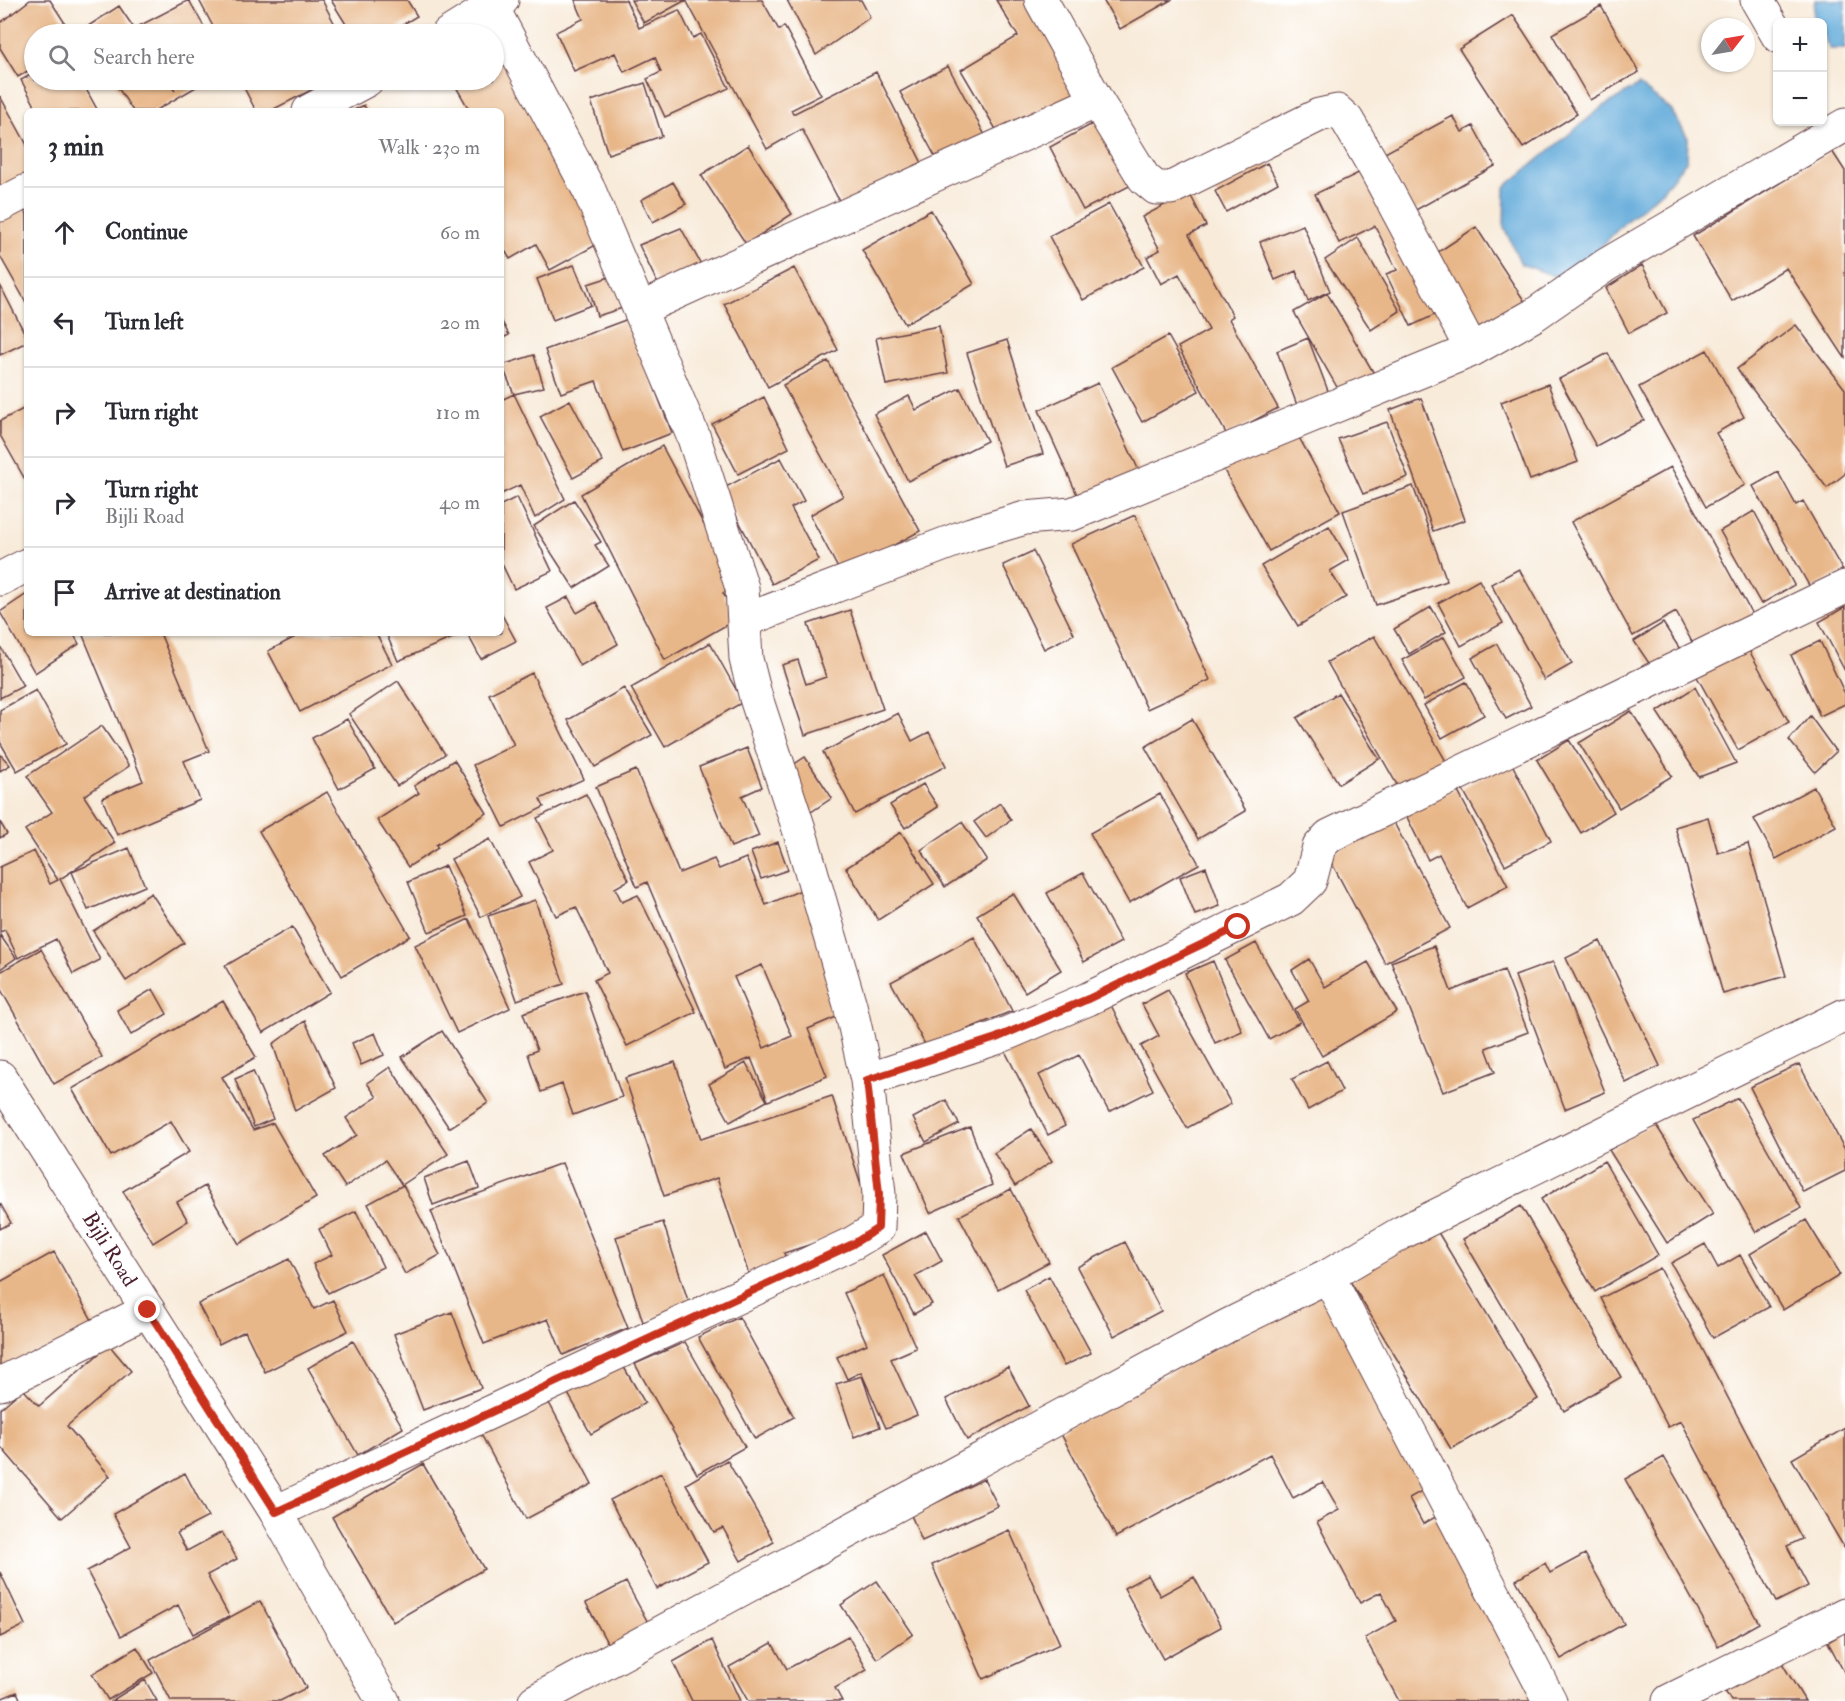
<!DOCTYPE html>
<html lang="en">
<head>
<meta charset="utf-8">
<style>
	:root { --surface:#fff; --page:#f2f2f3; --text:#2b2b33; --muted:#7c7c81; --line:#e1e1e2 }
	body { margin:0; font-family:"IM FELL Double Pica",serif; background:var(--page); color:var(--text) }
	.controls { position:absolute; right:18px; top:18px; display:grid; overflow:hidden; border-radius:9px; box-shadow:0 2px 4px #0004 }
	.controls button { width:54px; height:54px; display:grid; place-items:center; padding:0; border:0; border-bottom:2px solid var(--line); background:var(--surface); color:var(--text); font:30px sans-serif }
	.compass { position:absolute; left:1701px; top:18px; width:54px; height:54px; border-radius:50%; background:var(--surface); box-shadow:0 2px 4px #0004; rotate:59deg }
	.stop { position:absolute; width:18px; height:18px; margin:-14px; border:4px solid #c8321e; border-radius:50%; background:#fff }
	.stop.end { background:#c8321e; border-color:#fff; box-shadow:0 2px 6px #0008 }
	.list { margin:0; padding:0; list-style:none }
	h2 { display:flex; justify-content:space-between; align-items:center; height:78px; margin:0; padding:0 24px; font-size:26px }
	h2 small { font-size:20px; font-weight:400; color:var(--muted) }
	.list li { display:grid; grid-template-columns:39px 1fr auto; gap:18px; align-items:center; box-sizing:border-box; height:90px; padding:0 24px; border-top:2px solid var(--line) }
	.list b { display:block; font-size:22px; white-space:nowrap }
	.list p { margin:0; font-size:20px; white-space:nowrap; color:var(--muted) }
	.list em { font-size:20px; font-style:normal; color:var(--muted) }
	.icon { flex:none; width:33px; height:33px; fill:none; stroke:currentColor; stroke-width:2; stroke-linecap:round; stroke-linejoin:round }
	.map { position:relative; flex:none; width:1845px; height:1701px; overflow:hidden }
	.search { position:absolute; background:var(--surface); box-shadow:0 2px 4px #0004; left:24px; top:24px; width:480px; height:66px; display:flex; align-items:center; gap:15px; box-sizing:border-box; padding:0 21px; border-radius:33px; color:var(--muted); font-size:22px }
	.panel { position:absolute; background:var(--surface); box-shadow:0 2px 4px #0004; left:24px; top:108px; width:480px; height:528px; border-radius:9px }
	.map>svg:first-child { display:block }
</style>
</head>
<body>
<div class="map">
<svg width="1845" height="1701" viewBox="0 0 1845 1701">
	<rect width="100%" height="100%" fill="#fff"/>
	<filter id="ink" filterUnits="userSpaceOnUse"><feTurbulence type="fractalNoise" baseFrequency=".0167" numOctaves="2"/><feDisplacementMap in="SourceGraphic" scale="12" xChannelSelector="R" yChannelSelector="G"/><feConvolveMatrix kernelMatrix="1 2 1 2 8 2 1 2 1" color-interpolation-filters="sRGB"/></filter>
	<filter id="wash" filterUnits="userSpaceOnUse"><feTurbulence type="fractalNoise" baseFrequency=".008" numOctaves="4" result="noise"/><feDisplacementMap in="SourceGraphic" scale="24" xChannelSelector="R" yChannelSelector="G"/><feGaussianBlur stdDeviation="1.35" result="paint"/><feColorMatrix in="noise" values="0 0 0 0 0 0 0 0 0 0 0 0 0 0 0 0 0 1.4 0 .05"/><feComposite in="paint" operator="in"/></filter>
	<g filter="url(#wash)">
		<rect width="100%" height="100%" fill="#f8ebda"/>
		<!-- water -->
		<path fill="#63abda" stroke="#566582" stroke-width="1.5" d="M1815,0H1845V49H1830L1823,35L1822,22H1816L1813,17Z
			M1639,85L1671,110L1688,138L1687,160L1663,190L1624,223L1596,252L1557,277L1521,264L1504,227L1505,187L1602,107Z"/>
		<g id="blocks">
			<!-- building -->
			<path fill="#e8b789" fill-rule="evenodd" d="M30,0H50L72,34H34V67L18,77L0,48V23Z
				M189,0L208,34H144L139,26Z
				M199,0H322L340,34H217Z
				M331,0H407L417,16L387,34H352Z
				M575,0H626L639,28L679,10L693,38L701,34L729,88L665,117L647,79L661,72L655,57L624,72L615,53L574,71L556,32L583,19Z
				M631,0H686L644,23Z
				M686,0H762L779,30L784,26L821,95L791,110L793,114L876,72L925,169L844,210L802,129L767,149Z
				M787,0H861L870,17L816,55Z
				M996,0H1030L1086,100L1001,138L961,70L1018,36Z
				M1103,0H1171L1120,29Z
				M119,6L138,34H84L82,30Z
				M1601,6L1639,72L1590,100L1552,34Z
				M1513,15L1577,114L1523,148L1459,49Z
				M494,35L607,239L550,270L536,244L510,259L501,244V111H470L452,80H494Z
				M948,66L988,141L941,167L900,92Z
				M34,73V80H81L98,111H38L21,80Z
				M113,80H167L175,91L169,80H208L155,111H133Z
				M240,80H331L270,111H256Z
				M645,83L662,136L608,154L591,101Z
				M0,96L27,145V181L0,196Z
				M364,105L367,111H352Z
				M1453,116L1462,132L1473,126L1495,166L1414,211L1383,154Z
				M1105,117L1139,181L1083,210L1050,147Z
				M748,145L792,214L746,244L701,175Z
				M1832,151L1845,171V358L1786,268L1732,301L1693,236Z
				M1267,163L1278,183L1226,212L1215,191Z
				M1371,167L1441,312L1411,326L1386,274L1397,270L1375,226L1339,243L1315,194Z
				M673,182L686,204L653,222L641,200Z
				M1189,192L1206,226L1189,235L1233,316L1229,319L1278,408L1227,435L1178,347L1209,330L1179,274L1161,284L1147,257L1160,250L1142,217Z
				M21,204L27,214V304L0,256V216Z
				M1109,204L1144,267L1083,300L1049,236Z
				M931,210L974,284L905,324L862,250Z
				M1303,225L1330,291L1308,301L1296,271L1275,280L1260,242Z
				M1476,227L1527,305L1483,334L1432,256Z
				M681,228L703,268L658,284L639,245Z
				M1358,238L1400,311L1371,330L1325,260Z
				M574,265L591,305L553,320L537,279Z
				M1642,265L1667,313L1629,333L1606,288Z
				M794,268L838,350L768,387L724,304Z
				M616,275L626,307L597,316L588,284Z
				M0,285L27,338V342L0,355Z
				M1327,293L1379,382L1345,401L1294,312Z
				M628,319L672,433L623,452L596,381L561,393L545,350Z
				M501,320L509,335L501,339Z
				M1796,325L1845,389V474L1827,488L1737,369Z
				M939,326L948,373L886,385L876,338Z
				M1168,336L1199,391L1142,422L1112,367Z
				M1308,338L1333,404L1301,416L1277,351Z
				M1007,340L1043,454L1004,466L967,353Z
				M1707,350L1744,417L1716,433L1745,485L1706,507L1639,387Z
				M1608,353L1644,420L1596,446L1559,379Z
				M534,355L544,387L514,394L502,365Z
				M828,361L920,531L841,574L810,515L843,496L783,385Z
				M1098,383L1140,473L1080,501L1039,410Z
				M1548,384L1578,462L1530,480L1501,402Z
				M960,388L987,441L908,481L874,414L909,396L916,410Z
				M514,394L565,499L535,518L520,485L501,494V400Z
				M764,397L789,448L738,474L712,424Z
				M1421,398L1465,520L1433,531L1390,410Z
				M570,400L603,462L573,478L540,416Z
				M27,407V483L0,435V421Z
				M1387,422L1408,477L1363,494L1338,439Z
				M1291,423L1340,512L1269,551L1220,463Z
				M662,446L736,585L723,593L737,619L665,660L581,494Z
				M781,458L804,501L791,508L819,560L772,584L722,489Z
				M1671,467L1758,625L1700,657L1676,612L1633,636L1571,522Z
				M1778,472L1796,505L1803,501L1843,571L1811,589L1753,486Z
				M1413,486L1447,581L1376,605L1343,511Z
				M517,497L552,571L514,589L501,562V505Z
				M574,500L601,542L595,545L609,566L574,588L534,526Z
				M1754,511L1794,585L1761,604L1720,531Z
				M1135,515L1210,680L1147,709L1071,544Z
				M1329,526L1349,560L1330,571L1346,597L1298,626L1261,566Z
				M1033,551L1074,634L1044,649L1003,565Z
				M1519,569L1572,664L1544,680L1491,584Z
				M1479,580L1503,623L1461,646L1438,603Z
				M27,594V633H73L79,644L35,673L0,612Z
				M568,597L577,613L596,602L618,644L580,666L547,608Z
				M1431,607L1446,632L1409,654L1394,629Z
				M1845,607V671L1819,622Z
				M850,610L883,709L805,735L782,665L798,660L806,684L826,677L808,624Z
				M501,613L516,641L481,659L467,633H501Z
				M1663,623L1687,660L1659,678L1634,641Z
				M82,633H160L209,751L184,761L200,800L117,835L102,798L143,781Z
				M303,633H376L392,664L300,712L268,651Z
				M386,633H456L457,636L398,661Z
				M1374,636L1447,763L1400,790L1327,662Z
				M1444,637L1466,677L1424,700L1402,660Z
				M1820,641L1845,694V704L1820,716L1791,655Z
				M710,643L743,702L665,747L631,688Z
				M1497,644L1531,706L1506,719L1472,658Z
				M1746,645L1789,722L1738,750L1696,675Z
				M0,646L23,686L0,698Z
				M532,673L584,779L540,799L544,807L504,827L473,765L514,745L489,694Z
				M398,681L445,754L397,786L349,714Z
				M1466,682L1484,715L1442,738L1424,705Z
				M1695,687L1736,763L1699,777L1657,712Z
				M624,688L652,735L595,767L568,720Z
				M36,690L66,744L17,771L0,742V710Z
				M1338,693L1379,759L1339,784L1297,718Z
				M1631,711L1672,776L1619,808L1579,743Z
				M898,713L912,741L929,732L946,766L855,814L823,752Z
				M1810,716L1836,752L1815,772L1789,740Z
				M347,719L375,769L339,789L312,738Z
				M1192,719L1246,811L1198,839L1145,747Z
				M102,726L129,766L84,796L115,843L60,879L100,960L73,974L56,939L18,958L5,930L0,932V867L34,851L50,884L58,880L25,830L52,812L27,776Z
				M1569,740L1614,812L1581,833L1537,760Z
				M747,748L762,787L742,796L759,836L731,847L699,767Z
				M0,754L10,765L0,771Z
				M805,757L832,798L811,812L784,771Z
				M454,760L487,813L436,845L438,848L408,867L377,820L419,793L414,786Z
				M1511,762L1551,841L1505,865L1462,788Z
				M636,770L679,873L714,859L719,869L746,858L766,905L808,887L850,1011L808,1029L827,1076L768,1101L751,1058L725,1069L647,882L637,887L596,787ZM762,965L792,1036L764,1048L734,977Z
				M923,784L938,807L905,828L890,805Z
				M1814,787L1836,826L1776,859L1754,819Z
				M1456,788L1508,886L1467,908L1439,854L1428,860L1406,815Z
				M327,792L410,936L342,976L259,831Z
				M586,794L629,880L615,888L622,902L638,895L696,1012L627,1046L594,980L608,973L576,907L556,916L529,862L553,850L537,818Z
				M1160,794L1199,864L1129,903L1090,833Z
				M1000,803L1011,820L986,838L974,822Z
				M1708,817L1718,853L1748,844L1786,976L1723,994L1675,827Z
				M1393,821L1450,928L1385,963L1328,856Z
				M0,822L7,834L0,838Z
				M962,822L987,860L945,887L921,850Z
				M901,832L934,884L878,920L846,868Z
				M490,839L520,897L481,917L451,859Z
				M778,842L788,870L761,879L751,852Z
				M129,848L145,886L88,910L72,872Z
				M445,866L467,916L429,932L408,882Z
				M1206,867L1220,906L1195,915L1180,877Z
				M1083,873L1121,942L1084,962L1047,893Z
				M151,893L184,943L126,981L93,931Z
				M1013,893L1061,970L1025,992L977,915Z
				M535,900L564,984L517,1000L488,916Z
				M469,919L510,1008L457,1033L415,945Z
				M292,927L330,992L263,1033L225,966Z
				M0,935L16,958L0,969Z
				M974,937L1012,1011L926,1046L891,982Z
				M1600,941L1660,1066L1626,1083L1566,958Z
				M1256,943L1300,1022L1269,1039L1225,960Z
				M1434,946L1451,991L1504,970L1528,1032L1486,1048L1495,1072L1443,1092L1391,962Z
				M41,949L102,1057L54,1084L0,988V972Z
				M1309,959L1325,987L1368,962L1397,1012L1322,1056L1295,1009L1309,1001L1292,970Z
				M1213,961L1242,1031L1215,1043L1185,973Z
				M1553,962L1605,1092L1565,1109L1515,976Z
				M153,989L167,1014L131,1035L117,1010Z
				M1168,990L1231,1104L1187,1128L1141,1046L1159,1036L1142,1004Z
				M585,991L622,1097L573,1115L562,1084L541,1092L528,1054L537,1050L523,1013Z
				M223,1001L256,1057L222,1077L253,1130L273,1123L316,1198L239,1244L205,1186L177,1202L188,1221L153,1243L123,1191L189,1152L171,1121L111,1156L72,1089Z
				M1109,1001L1153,1090L1109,1112L1079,1055L1039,1075L1065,1126L1048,1135L1005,1051Z
				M305,1021L336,1088L295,1111L273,1044Z
				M442,1031L488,1103L449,1128L402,1057Z
				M375,1033L384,1055L361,1065L352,1043Z
				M1327,1061L1342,1091L1308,1110L1292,1079Z
				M675,1062L701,1139L832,1096L874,1224L784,1253L788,1266L752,1284L717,1178L664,1196L625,1078Z
				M746,1063L767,1101L730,1122L709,1084Z
				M1799,1064L1845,1150V1171L1803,1192L1750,1087Z
				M390,1067L448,1154L402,1185L385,1160L345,1187L325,1156L357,1135L346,1118L377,1097L367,1083Z
				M253,1071L273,1119L254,1127L235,1079Z
				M1738,1098L1801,1208L1756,1232L1693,1120Z
				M946,1100L959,1124L926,1142L913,1118Z
				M1654,1122L1713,1214L1667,1243L1609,1150Z
				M970,1127L992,1185L930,1213L904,1153Z
				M1031,1129L1052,1161L1015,1186L994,1153Z
				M469,1161L479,1188L433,1205L424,1178Z
				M1604,1161L1658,1255L1595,1292L1541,1199Z
				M562,1163L628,1328L563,1355L548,1319L484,1344L431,1211Z
				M403,1185L440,1255L405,1274L368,1204Z
				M1011,1189L1049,1262L998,1289L959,1216Z
				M0,1203L11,1223L0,1229Z
				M1521,1206L1621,1377L1564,1411L1463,1239Z
				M356,1211L383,1267L328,1293L313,1264L332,1255L319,1229Z
				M1806,1220L1840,1275L1783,1310L1750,1254Z
				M663,1222L690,1307L643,1322L616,1237Z
				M1436,1229L1538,1399L1451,1449L1350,1281Z
				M926,1231L942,1261L915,1276L932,1304L914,1314L882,1255Z
				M1125,1242L1161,1311L1114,1336L1077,1267Z
				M1705,1244L1718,1268L1740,1255L1769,1307L1713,1338L1671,1263Z
				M54,1252L97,1329L0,1383V1282Z
				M289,1259L314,1309L333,1300L348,1331L265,1372L245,1331L219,1344L198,1304Z
				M1660,1268L1802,1539L1787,1546L1808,1586L1776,1602L1681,1421L1668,1427L1601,1298Z
				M884,1275L916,1348L891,1359L917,1415L886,1428L861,1372L847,1379L837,1357L867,1344L844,1293Z
				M1049,1276L1091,1353L1064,1366L1024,1290Z
				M1326,1290L1431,1486L1409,1498L1423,1524L1441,1514L1535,1701H1399L1365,1638L1396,1621L1381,1592L1360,1603L1317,1522L1339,1510L1323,1482L1293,1498L1270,1454L1116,1537L1060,1432Z
				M452,1312L481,1388L423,1410L394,1334Z
				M739,1317L794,1417L755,1439L698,1337Z
				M353,1341L403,1428L358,1455L308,1368Z
				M685,1342L745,1447L697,1474L635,1364Z
				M109,1345L131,1371L67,1426L110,1476L62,1518L0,1446V1409L23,1389L39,1406Z
				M622,1364L645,1403L591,1434L566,1390Z
				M1008,1367L1029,1406L967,1440L946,1399Z
				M862,1376L880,1427L854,1437L836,1384Z
				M547,1399L592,1484L526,1519L481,1434Z
				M1845,1428V1549L1792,1459Z
				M1664,1457L1759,1623L1718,1646L1625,1479Z
				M727,1460L774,1542L741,1561L723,1528L714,1532L686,1484Z
				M423,1464L484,1569L393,1622L332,1517Z
				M185,1473L208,1517L177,1533L187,1551L222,1532L237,1559L207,1575L229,1616L193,1634L178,1605L121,1636L87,1571L131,1547L113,1514Z
				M661,1473L708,1562L657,1589L610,1500Z
				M984,1479L998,1506L922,1541L911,1515Z
				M1009,1530L1060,1644L983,1679L932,1565Z
				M1585,1554L1624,1624L1561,1659L1516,1580L1545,1563L1550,1573Z
				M0,1572L25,1625L0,1637Z
				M1148,1575L1160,1596L1194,1577L1221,1627L1163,1659L1124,1588Z
				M877,1581L913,1634L877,1659L841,1605Z
				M626,1582L652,1630L612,1652L586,1603Z
				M260,1601L306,1688L280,1701H171L150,1660Z
				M1845,1632V1674L1828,1642Z
				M848,1636L867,1670L835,1688L842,1701H748L729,1667L772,1643L787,1669Z
				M712,1640L740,1701H692L673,1662Z
				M1768,1640L1805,1701H1731L1714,1673Z
				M137,1647L153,1673L108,1700L92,1674Z
				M145,1680L157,1701H111Z
				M17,1692L21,1701H0V1699Z"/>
		</g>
	</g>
	<g filter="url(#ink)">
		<use href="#blocks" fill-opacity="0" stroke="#643e45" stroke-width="1.5"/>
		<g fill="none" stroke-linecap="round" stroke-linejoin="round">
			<!-- minor casing -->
			<g stroke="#643e45" stroke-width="35">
				<path id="minor" d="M1041,0L1097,101L1144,178L1156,188H1171L1319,115L1337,111L1347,120L1376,170L1472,350
					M1757,0L1778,36
					M492,7L589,190L694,438L742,588L746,659L756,698L799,829L850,1005L867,1080L996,1038L1088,999L1291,899L1310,881L1319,847L1329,836L1845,587
					M448,34L502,0
					M309,111L367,80
					M0,205L27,191
					M640,309L1097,101
					M0,579L27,565
					M746,620L971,534L1025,518L1072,514L1472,350L1534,315L1606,265L1845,125
					M1328,1276L1550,1701
					M0,1384L148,1310
					M276,1512L853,1243L878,1228L879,1194L867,1080
					M535,1701L1227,1326L1328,1276L1401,1233L1845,1015
					M1669,1701L1845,1614"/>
			</g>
			<!-- tertiary casing -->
			<g stroke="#643e45" stroke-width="35">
				<path id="tertiary" d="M0,1077L276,1512L383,1701"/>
			</g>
			<!-- minor -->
			<use href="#minor" stroke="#fff" stroke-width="33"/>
			<!-- tertiary -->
			<use href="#tertiary" stroke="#fff" stroke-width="33"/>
		</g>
	</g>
	<g fill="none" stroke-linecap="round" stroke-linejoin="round" filter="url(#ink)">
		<!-- route -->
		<path stroke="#c8321e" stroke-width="8" d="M148,1310L276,1512L853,1244L878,1228L879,1194L867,1080L996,1038L1088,999L1238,927"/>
	</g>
	<g text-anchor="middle" stroke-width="4.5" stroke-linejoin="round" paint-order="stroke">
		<!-- street labels -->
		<g font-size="21" fill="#4a1f2b" stroke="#fff">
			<text transform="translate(110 1249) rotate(58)" y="7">Bijli Road</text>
		</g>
	</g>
</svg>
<div class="controls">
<button>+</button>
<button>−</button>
</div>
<svg class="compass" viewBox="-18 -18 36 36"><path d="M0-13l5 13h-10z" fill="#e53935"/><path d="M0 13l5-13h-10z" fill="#7c7c81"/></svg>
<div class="stop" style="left:1238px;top:927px"></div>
<div class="stop end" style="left:148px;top:1310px"></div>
<div class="search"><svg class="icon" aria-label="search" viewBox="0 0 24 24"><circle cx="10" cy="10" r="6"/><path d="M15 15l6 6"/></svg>Search here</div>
<section class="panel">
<h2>3 min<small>Walk · 230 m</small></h2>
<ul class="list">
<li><svg class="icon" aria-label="ahead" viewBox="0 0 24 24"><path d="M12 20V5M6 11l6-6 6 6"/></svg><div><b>Continue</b></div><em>60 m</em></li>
<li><svg class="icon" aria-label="left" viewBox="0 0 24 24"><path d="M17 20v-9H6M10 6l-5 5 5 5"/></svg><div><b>Turn left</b></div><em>20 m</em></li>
<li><svg class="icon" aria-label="right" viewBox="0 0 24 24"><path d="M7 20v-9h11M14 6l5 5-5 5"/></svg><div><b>Turn right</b></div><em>110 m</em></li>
<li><svg class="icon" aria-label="right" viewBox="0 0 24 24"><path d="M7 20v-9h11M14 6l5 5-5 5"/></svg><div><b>Turn right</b><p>Bijli Road</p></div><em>40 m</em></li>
<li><svg class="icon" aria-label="arrive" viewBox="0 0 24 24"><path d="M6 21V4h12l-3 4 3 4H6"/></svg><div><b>Arrive at destination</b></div></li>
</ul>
</section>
</div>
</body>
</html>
